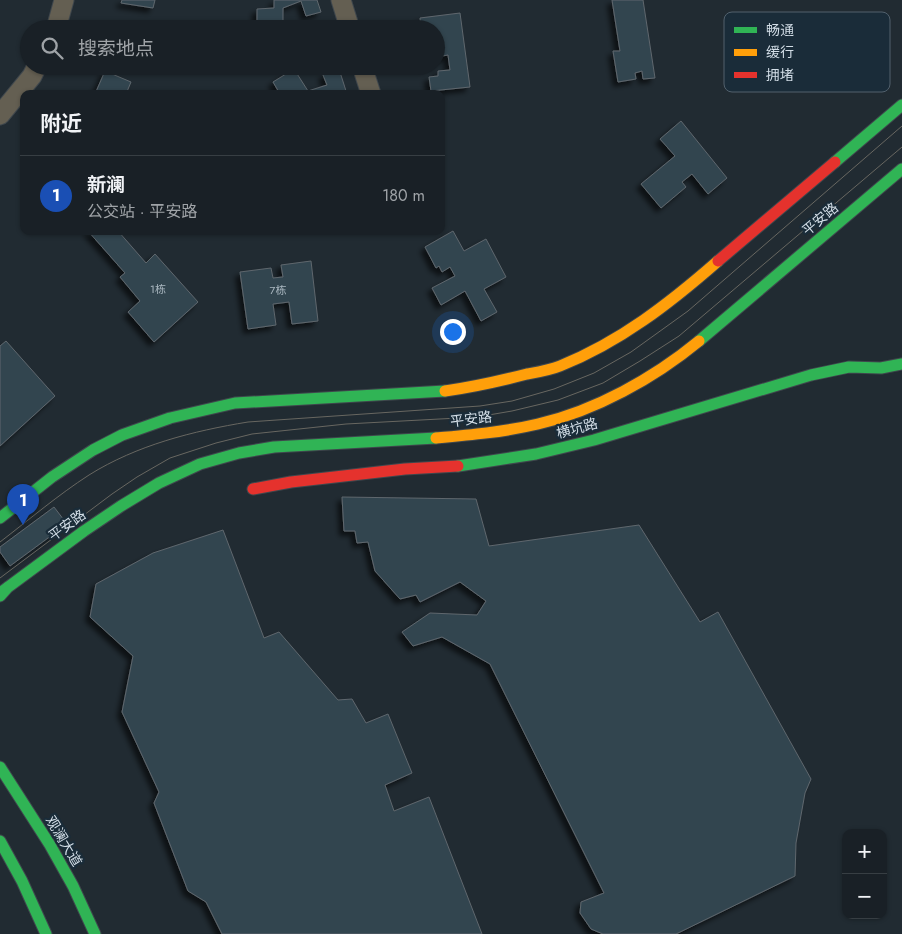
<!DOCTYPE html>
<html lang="zh">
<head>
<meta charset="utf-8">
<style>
	:root { --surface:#192026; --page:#262d32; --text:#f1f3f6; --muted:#9fa3a7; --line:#373e43; --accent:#ea580c }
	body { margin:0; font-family:Jost,"Noto Sans SC",sans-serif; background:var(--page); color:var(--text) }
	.controls { position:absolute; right:15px; bottom:15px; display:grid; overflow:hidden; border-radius:10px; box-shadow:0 1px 4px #0004 }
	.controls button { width:45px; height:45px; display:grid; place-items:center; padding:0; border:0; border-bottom:1px solid var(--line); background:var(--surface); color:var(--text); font:25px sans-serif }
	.you { position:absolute; left:452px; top:331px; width:18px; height:18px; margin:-12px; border:4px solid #fff; border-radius:50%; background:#1a73e8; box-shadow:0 0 0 8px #1a73e833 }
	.badge { display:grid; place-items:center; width:32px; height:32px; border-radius:50%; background:var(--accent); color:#fff; font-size:16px; font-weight:700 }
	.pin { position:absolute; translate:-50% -41px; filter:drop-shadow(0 1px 2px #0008) }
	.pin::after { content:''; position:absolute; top:26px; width:18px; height:15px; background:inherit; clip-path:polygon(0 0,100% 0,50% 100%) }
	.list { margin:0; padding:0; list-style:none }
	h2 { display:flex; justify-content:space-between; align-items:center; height:65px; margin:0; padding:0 20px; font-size:21px }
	h2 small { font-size:16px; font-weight:400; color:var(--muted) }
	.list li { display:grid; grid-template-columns:32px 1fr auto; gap:15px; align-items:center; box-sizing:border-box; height:80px; padding:0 20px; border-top:1px solid var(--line) }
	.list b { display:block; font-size:19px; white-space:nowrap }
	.list p { margin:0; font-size:16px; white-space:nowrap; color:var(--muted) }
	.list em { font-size:16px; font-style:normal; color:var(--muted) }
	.icon { flex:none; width:28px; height:28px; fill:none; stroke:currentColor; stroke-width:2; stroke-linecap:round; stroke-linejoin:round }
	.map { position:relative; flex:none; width:902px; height:934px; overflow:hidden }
	.search { position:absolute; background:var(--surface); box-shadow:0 1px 4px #0004; left:20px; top:20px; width:425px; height:55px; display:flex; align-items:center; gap:12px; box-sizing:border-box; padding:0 18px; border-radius:28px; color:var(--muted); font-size:19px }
	.panel { position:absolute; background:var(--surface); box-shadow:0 1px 4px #0004; left:20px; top:90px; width:425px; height:145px; border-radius:10px }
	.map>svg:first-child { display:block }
</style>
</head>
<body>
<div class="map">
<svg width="902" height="934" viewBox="0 0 902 934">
	<defs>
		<filter id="shadow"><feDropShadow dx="-4.5" dy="4.5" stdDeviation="2.5" flood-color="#0009"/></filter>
	</defs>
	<rect width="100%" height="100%" fill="#212b32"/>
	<!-- building -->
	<path fill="#324550" stroke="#5f676d" filter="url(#shadow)" d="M122,0H155L153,8L121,3Z
		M274,0H317L321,12L306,16L301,1L283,8V29H257V9L274,8Z
		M612,0H643L655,78L643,79L642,71L635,73L636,79L618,82L613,51H620Z
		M460,13L470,87L431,91L429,77L438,76V71L450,70L448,55L436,57V29H421L420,18Z
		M294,69L308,91L327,85L323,75L339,69L347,94H280L273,82Z
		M105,71L131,82L126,94H95Z
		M681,121L727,178L708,194L692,174L682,182L686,187L661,208L641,184L675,156L660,139Z
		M88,231H118L146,263L155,254L198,302L154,342L128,312L140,301L120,277L125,273Z
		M453,231L464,251L486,239L506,277L484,289L497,312L481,321L465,291L441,305L432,288L455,276L450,267L442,272L439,266L436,268L425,247Z
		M311,261L318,321L292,324L289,302L273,304L276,325L248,329L240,272L271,268L273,278L283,277L281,265Z
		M6,341L55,396L0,446V346Z
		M342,497L476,499L489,546L639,525L700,622L718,612L811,779L805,793L796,843L795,876L676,934H603L591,929L580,913L581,902L604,893L490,664L442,637L413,646L402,632L430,613L477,615L486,601L460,582L420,602L416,595L400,599L375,571L368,542L357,543L355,531H344Z
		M54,507L67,524L10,566L0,552V547Z
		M223,530L264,638L279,632L338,700L352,699L366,723L388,714L412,773L385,785L394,811L429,797L482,934H222L206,902L188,891L154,803L159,792L122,712L133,656L90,617L96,584L153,553Z"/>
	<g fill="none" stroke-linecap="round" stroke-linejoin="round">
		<!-- street casing -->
		<g stroke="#3f474d" stroke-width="21">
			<path id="street" d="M341,0L350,29
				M56,29L64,0
				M362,66L371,94
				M0,115L32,76L37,66"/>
		</g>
		<!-- fast casing -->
		<g stroke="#3f474d" stroke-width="13">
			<path id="fast" d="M835,162L902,105
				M699,341L902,169
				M458,466L536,454L594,440L811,375L849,367L881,368L902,364
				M0,518L52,477L93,450L122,435L170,418L235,403L445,391
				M0,593L84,531L121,506L159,483L200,464L239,453L274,447L436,438
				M0,596L8,587
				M0,767L50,845L73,886L95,934
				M0,841L22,881L46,934"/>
		</g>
		<!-- slow casing -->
		<g stroke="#3f474d" stroke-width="13">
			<path id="slow" d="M445,391C473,387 500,381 527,374C538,372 550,370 560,366C620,342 670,303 718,261
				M436,438C470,435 504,432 538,424C595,411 654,378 699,341"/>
		</g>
		<!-- jam casing -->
		<g stroke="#3f474d" stroke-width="13">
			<path id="jam" d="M718,261L835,162
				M253,489L291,482L405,469L458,466"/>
		</g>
		<!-- street -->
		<use href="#street" stroke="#645f52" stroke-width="19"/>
		<!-- fast -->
		<use href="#fast" stroke="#30b455" stroke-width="11"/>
		<!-- slow -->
		<use href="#slow" stroke="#ff9f0a" stroke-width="11"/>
		<!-- jam -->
		<use href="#jam" stroke="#e5322d" stroke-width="11"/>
		<!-- tram -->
		<path stroke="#686761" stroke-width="1" d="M0,542C30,519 58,495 89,475C137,445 193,431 248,422L480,406L512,401L554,389L594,373L631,352L688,311L902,126
			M0,578L112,494L137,477L170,458L216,443L252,434L346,424L477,417L512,411L558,400L603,383L640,361L679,336L902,147"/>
	</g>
	<g text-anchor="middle" stroke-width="4.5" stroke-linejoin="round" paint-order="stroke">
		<!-- number labels -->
		<g font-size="11" fill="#abb8c1">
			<text x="158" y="293">1栋</text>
			<text x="278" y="294">7栋</text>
		</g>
		<!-- street labels -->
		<g font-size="14" fill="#d3dee7" stroke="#1a2c39">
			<text transform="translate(820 219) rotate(-40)" y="5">平安路</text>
			<text transform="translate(471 419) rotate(-7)" y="5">平安路</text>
			<text transform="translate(577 428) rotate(-15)" y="5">横坑路</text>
			<text transform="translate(67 525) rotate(-36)" y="5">平安路</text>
			<text transform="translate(64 841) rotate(59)" y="5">观澜大道</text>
		</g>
	</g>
	<!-- legend -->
	<rect x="724" y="12" width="166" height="80" rx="8" fill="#1a2c39" stroke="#52616d" stroke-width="1"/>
	<rect x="734" y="27" width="23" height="6" fill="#30b455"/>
	<rect x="734" y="49" width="23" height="7" fill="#ff9f0a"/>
	<rect x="734" y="72" width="23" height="6" fill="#e5322d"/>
	<g font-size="14" fill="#d3dee7">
		<text x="766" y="35">畅通</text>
		<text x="766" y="57">缓行</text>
		<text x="766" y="80">拥堵</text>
	</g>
</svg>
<div class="controls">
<button>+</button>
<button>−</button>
</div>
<div class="you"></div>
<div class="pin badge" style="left:23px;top:525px;background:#1a4fb4">1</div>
<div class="search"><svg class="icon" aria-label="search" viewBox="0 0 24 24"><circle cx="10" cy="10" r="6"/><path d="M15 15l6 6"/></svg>搜索地点</div>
<section class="panel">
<h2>附近<small></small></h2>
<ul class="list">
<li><span class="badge" style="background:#1a4fb4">1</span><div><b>新澜</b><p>公交站 · 平安路</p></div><em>180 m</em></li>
</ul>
</section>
</div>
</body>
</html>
